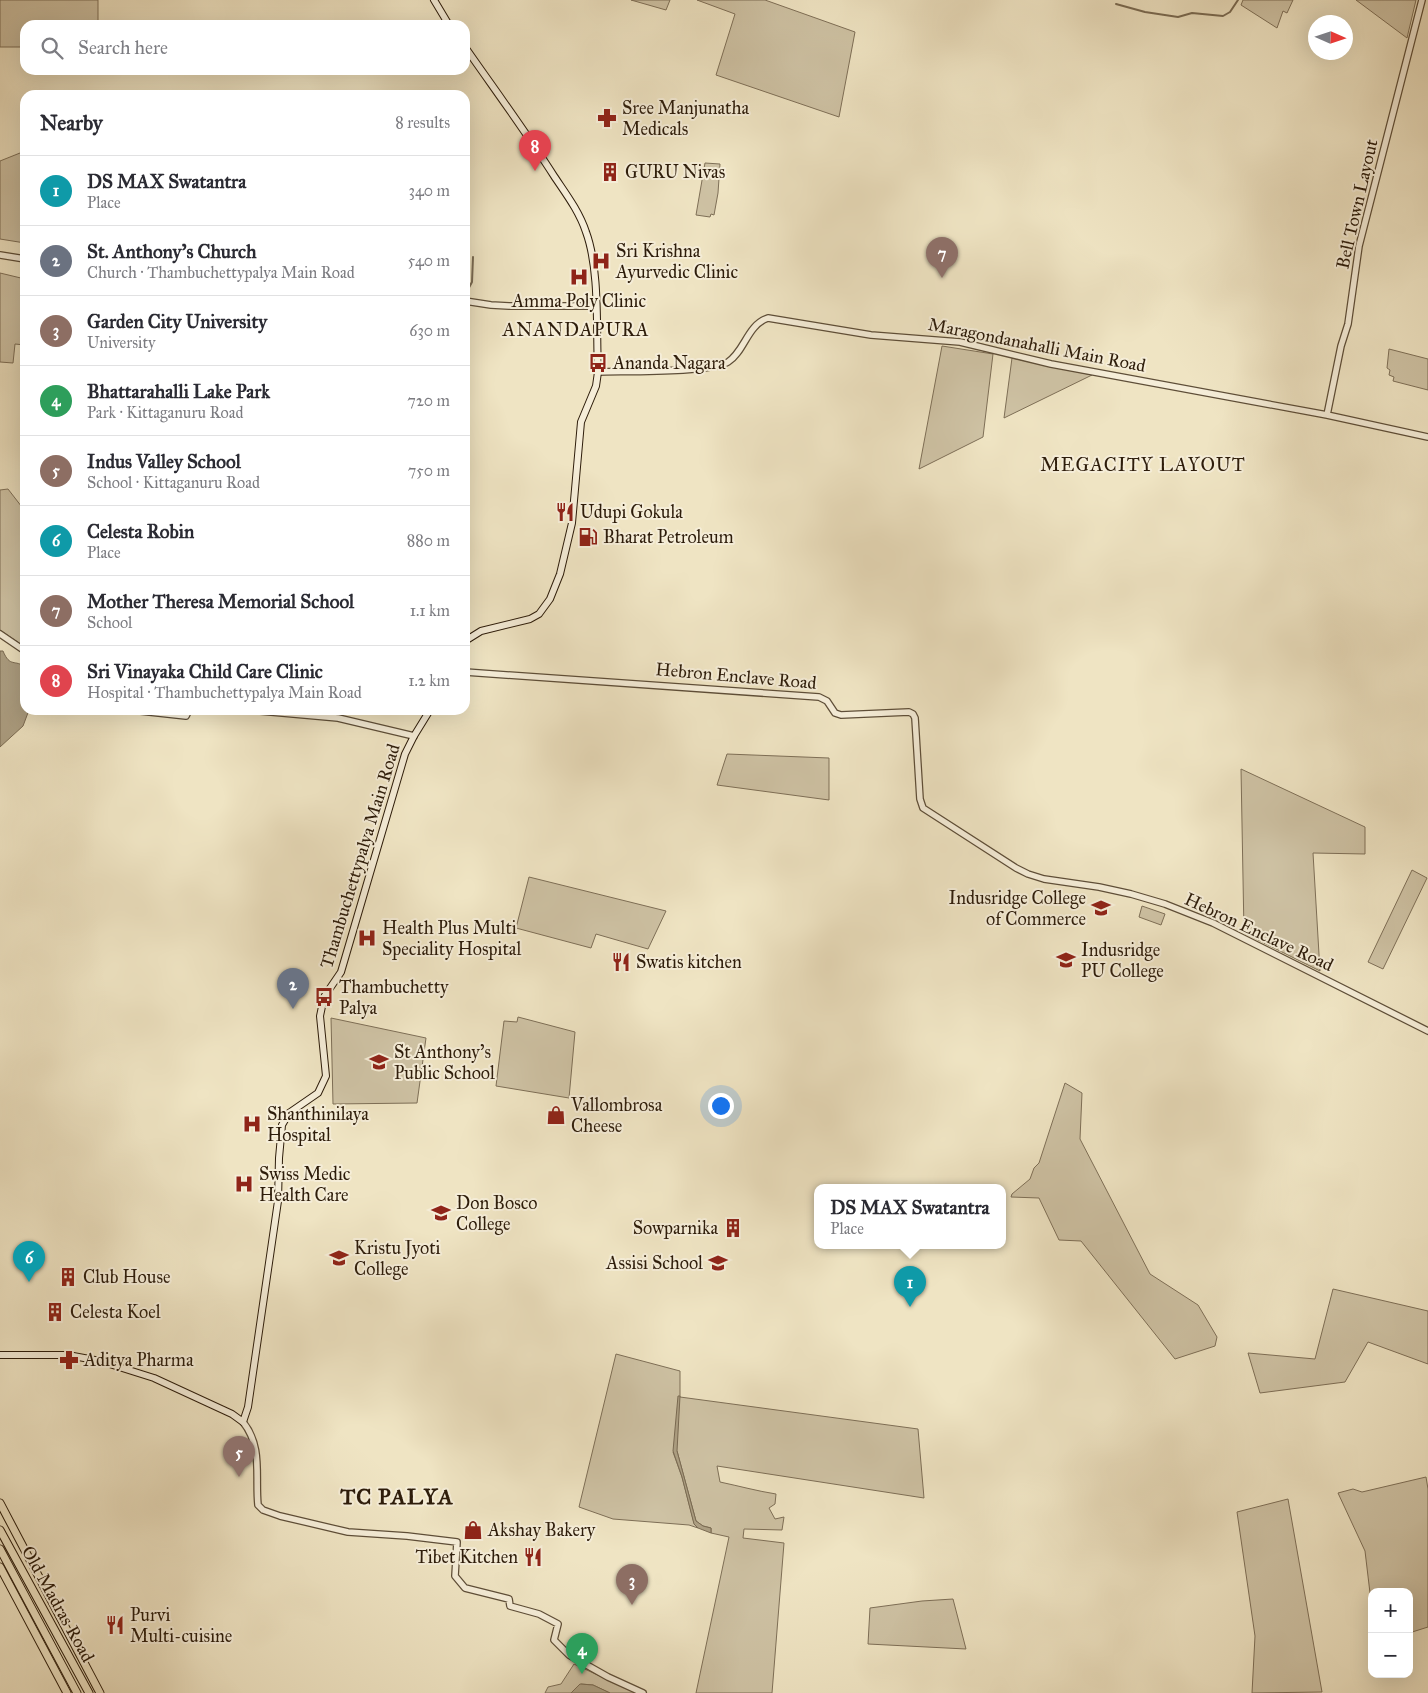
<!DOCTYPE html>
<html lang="en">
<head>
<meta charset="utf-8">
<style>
	:root { --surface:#fff; --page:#f7f7f7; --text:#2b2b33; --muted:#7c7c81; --line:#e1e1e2; --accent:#db2777 }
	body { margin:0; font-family:"IM FELL Great Primer",serif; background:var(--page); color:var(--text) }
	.controls { position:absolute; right:15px; bottom:15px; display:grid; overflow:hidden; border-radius:10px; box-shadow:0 5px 20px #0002 }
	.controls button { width:45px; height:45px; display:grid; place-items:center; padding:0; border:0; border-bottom:1px solid var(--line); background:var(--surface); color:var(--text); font:25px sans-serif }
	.compass { position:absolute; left:1308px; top:15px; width:45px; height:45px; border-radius:50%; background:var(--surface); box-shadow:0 5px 20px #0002; rotate:93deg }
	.you { position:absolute; left:720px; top:1105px; width:18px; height:18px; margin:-12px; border:4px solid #fff; border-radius:50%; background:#1a73e8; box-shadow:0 0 0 8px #1a73e833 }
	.badge { display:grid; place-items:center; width:32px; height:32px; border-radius:50%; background:var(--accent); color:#fff; font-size:16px; font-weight:700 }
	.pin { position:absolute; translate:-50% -41px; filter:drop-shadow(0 1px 2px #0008) }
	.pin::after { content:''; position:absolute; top:26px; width:18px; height:15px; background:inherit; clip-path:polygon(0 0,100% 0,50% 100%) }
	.popup { position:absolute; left:814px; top:1184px; width:192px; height:65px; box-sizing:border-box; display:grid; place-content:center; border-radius:10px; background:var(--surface); filter:drop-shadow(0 1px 4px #0005); font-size:16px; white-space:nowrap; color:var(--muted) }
	.popup b { font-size:19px; color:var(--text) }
	.popup::after { content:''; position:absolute; left:50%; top:100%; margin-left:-10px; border:10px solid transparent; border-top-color:var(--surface) }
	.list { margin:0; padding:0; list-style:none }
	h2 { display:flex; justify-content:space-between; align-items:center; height:65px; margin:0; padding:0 20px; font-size:21px }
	h2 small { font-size:16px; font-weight:400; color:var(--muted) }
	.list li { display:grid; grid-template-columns:32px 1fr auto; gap:15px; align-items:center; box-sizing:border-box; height:70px; padding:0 20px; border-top:1px solid var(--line) }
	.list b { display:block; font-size:19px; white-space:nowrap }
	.list p { margin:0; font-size:16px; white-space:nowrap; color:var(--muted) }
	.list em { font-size:16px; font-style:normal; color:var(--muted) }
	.icon { flex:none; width:28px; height:28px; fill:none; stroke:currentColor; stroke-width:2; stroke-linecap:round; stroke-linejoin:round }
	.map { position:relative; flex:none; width:1428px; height:1693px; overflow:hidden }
	.search { position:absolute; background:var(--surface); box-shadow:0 5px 20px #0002; left:20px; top:20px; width:450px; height:55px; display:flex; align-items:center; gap:12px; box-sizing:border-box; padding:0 18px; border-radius:15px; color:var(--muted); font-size:19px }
	.panel { position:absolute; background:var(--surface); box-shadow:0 5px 20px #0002; left:20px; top:90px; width:450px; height:625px; border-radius:15px }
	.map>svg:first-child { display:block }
</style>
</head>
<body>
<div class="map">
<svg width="1428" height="1693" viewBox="0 0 1428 1693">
	<rect width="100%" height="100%" fill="#efe4c3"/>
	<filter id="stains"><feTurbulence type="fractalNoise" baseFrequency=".004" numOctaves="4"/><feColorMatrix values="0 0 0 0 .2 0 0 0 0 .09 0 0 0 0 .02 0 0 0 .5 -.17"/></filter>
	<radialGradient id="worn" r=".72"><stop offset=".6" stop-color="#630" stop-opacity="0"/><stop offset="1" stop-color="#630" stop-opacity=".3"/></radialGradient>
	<!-- green -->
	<path fill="#cec2a4" stroke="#7e6f57" d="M0,0H98V25H25V47H0Z
		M631,0H670L666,10Z
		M697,0H765L855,32L839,117L716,75L735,14Z
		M1243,0H1293L1287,13L1283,11L1277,28L1241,5Z
		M1356,0H1416L1407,38Z
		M25,151V243L0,239V161Z
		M705,163L720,164L718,193L714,215L711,214L710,217L696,215Z
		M0,273L25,279V345L15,344L13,363L0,362Z
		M942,346L993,354L983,437L919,469Z
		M1389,349L1428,359V390L1393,381L1394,377L1389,375L1390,370L1387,368Z
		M1012,358L1092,375L1004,418Z
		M8,489L25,511V647L0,630V490Z
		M727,754L829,758V800L717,785Z
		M1241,769L1365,827V854L1313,853L1320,971L1244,933Z
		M1412,870L1427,878L1383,969L1368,962Z
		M529,877L666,911L648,949L596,934L591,948L516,928Z
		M1142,906L1165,914L1161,925L1139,917Z
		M518,1017L575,1032L569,1098L496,1086L504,1021L517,1022Z
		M331,1018L426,1038L417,1103L333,1104Z
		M1065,1083L1082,1093L1080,1139L1150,1274L1198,1305L1217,1337L1215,1346L1175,1359L1081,1241L1059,1240L1039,1198L1011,1197L1012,1194L1030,1179L1034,1168L1039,1163Z
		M1333,1289L1428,1311V1364L1368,1342L1345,1382L1260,1393L1248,1353L1315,1359Z
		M616,1354L680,1371V1397L918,1429L924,1498L717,1466L720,1482C739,1486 757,1491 776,1494L775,1504L769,1508L775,1519L784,1517L782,1530L744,1529L743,1538L784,1543L772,1693H696L729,1537L711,1533V1528L703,1526L696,1521L677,1451L673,1452L682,1477L694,1523L698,1528L689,1525L613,1519L579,1507Z
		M1426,1477L1428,1489V1627L1409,1633V1592H1372V1598L1370,1593L1365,1551L1338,1493L1353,1489L1362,1492Z
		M1288,1499L1322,1692L1252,1693L1255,1636L1237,1512Z
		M953,1599L966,1649L868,1644L870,1608L922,1601Z
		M574,1664L636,1693H610L593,1685L581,1684L571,1693H545L548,1687L561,1684Z"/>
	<!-- water -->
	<path fill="#ada084" stroke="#7a6b53" d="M0,651H3C10,668 15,659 25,667V710H29L23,726L0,747Z
		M678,1396H680L677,1451L696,1521L703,1526L711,1528V1533L698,1528L694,1524L682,1477L673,1451Z
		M580,1684L593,1685L610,1693H571Z"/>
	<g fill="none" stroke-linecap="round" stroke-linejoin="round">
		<!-- stream -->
		<path stroke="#7a6b53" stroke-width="2" d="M1116,4L1145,12L1178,17L1192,13L1223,16L1230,12L1238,0
			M465,295L472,282L473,257"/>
		<!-- tertiary casing -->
		<g stroke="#5e4e38" stroke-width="8">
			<path id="tertiary" d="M0,255L25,259
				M465,301L491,305L509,306H596
				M598,372C624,371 711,373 728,362C745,351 747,325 768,318L871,335L960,342L1051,364L1327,415L1428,437
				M1327,415L1341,346L1348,324L1359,246L1422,0
				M0,634L25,651
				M465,672L819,697L827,701L835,713L841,715L909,712L913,714L915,718L920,799L923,808L1016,868L1028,874L1044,879L1099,887L1131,894L1165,904L1213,923L1428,1031
				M131,710L186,716L189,710
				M249,710L338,718L414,736
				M243,1422C263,1447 255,1476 258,1505L263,1510L280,1516L348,1532L407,1536L457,1542L455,1576L465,1588L509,1599L510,1606L539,1614L558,1624L554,1640L569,1655L608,1677L643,1693"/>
		</g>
		<!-- secondary casing -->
		<g stroke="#2d1c0a" stroke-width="8">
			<path id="secondary" d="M434,0L449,25
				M465,47C495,90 526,132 554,176C566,194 579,211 586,232C600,270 596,330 598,372L596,386L581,422L572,523L560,574L550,599L539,614L530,619L481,631L465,641
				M0,1355H68L100,1361L154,1378L232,1414L243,1422L248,1407L278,1201L279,1158L282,1125L289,1113L318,1093L326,1076L320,1016L324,997L341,972L405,754L414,736L430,710"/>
		</g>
		<!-- primary casing -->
		<g stroke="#2d1c0a" stroke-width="9">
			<path id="primary" d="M0,1503L100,1693
				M0,1567L67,1693"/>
		</g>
		<!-- trunk casing -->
		<g stroke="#2d1c0a" stroke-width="9">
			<path id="trunk" d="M0,1530L89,1693
				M0,1549L77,1693"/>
		</g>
		<!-- tertiary -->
		<use href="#tertiary" stroke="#f5edd8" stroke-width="5.5"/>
		<!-- secondary -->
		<use href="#secondary" stroke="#f5edd8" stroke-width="6"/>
		<!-- primary -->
		<use href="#primary" stroke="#efe4c3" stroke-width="7"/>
		<!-- trunk -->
		<use href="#trunk" stroke="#efe4c3" stroke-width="7"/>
	</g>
	<!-- icons -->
	<defs>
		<g id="pharmacy-bare" transform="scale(1.5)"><path d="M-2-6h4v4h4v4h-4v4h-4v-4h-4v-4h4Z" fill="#8f2418" stroke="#f5edd8" stroke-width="2.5" paint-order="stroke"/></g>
		<g id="building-bare" transform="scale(1.5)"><path d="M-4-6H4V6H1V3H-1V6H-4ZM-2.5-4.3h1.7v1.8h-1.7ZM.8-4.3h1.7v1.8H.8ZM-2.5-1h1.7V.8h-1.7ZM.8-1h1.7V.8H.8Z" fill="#8f2418" stroke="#f5edd8" stroke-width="2.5" paint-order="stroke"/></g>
		<g id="hospital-bare" transform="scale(1.5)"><path d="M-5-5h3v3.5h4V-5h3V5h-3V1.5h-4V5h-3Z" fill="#8f2418" stroke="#f5edd8" stroke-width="2.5" paint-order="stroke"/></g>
		<g id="bus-bare" transform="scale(1.5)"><path d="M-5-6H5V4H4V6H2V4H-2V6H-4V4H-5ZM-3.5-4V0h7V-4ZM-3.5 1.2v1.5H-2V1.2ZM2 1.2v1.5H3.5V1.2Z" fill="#8f2418" stroke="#f5edd8" stroke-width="2.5" paint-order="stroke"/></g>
		<g id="restaurant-bare" transform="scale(1.5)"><path d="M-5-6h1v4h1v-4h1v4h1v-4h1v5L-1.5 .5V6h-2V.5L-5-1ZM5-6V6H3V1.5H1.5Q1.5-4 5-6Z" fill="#8f2418" stroke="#f5edd8" stroke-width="2.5" paint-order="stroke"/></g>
		<g id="fuel-bare" transform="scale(1.5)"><path d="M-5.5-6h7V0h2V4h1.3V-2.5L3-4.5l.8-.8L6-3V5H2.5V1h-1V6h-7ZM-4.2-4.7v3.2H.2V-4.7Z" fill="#8f2418" stroke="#f5edd8" stroke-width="2.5" paint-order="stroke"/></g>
		<g id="school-bare" transform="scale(1.5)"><path d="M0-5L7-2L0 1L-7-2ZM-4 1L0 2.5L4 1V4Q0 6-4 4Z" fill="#8f2418" stroke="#f5edd8" stroke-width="2.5" paint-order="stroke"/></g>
		<g id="university-bare" transform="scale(1.5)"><path d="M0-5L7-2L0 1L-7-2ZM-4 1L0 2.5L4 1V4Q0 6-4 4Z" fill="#8f2418" stroke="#f5edd8" stroke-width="2.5" paint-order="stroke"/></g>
		<g id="shop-bare" transform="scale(1.5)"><path d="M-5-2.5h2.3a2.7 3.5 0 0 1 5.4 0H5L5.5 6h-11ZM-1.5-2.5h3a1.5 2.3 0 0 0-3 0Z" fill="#8f2418" stroke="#f5edd8" stroke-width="2.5" paint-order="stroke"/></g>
	</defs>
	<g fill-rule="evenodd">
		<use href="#pharmacy-bare" x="607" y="118"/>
		<use href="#building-bare" x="610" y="172"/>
		<use href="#hospital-bare" x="601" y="261"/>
		<use href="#hospital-bare" x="579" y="277"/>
		<use href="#bus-bare" x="598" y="363"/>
		<use href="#restaurant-bare" x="565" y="512"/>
		<use href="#fuel-bare" x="588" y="537"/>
		<use href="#school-bare" x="1101" y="908"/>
		<use href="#hospital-bare" x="367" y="938"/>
		<use href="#university-bare" x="1066" y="960"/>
		<use href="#restaurant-bare" x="621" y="962"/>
		<use href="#bus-bare" x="324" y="997"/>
		<use href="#school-bare" x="379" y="1062"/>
		<use href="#shop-bare" x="556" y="1115"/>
		<use href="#hospital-bare" x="252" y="1124"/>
		<use href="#hospital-bare" x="244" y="1184"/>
		<use href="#university-bare" x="441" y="1213"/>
		<use href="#building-bare" x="733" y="1228"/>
		<use href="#university-bare" x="339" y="1258"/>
		<use href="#school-bare" x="718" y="1263"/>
		<use href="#building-bare" x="68" y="1277"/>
		<use href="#building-bare" x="55" y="1312"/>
		<use href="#pharmacy-bare" x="69" y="1360"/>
		<use href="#shop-bare" x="473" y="1530"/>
		<use href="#restaurant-bare" x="533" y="1557"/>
		<use href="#restaurant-bare" x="115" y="1625"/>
	</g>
	<g text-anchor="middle" stroke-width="4" stroke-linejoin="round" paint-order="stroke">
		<!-- poi labels -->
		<g font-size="18" fill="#2d1c0a" stroke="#f5edd8" text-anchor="start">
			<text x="622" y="114">Sree Manjunatha<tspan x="622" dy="21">Medicals</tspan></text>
			<text x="625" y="178">GURU Nivas</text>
			<text x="616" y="257">Sri Krishna<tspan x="616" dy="21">Ayurvedic Clinic</tspan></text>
			<text x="579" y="307" text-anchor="middle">Amma Poly Clinic</text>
			<text x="613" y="369">Ananda Nagara</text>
			<text x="580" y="518">Udupi Gokula</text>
			<text x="603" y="543">Bharat Petroleum</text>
			<text x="1086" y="904" text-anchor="end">Indusridge College<tspan x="1086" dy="21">of Commerce</tspan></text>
			<text x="382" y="934">Health Plus Multi<tspan x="382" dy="21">Speciality Hospital</tspan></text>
			<text x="1081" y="956">Indusridge<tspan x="1081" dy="21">PU College</tspan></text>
			<text x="636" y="968">Swatis kitchen</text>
			<text x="339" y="993">Thambuchetty<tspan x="339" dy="21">Palya</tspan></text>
			<text x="394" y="1058">St Anthony's<tspan x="394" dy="21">Public School</tspan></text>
			<text x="571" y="1111">Vallombrosa<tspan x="571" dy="21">Cheese</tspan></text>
			<text x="267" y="1120">Shanthinilaya<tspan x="267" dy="21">Hospital</tspan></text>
			<text x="259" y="1180">Swiss Medic<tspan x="259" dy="21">Health Care</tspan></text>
			<text x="456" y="1209">Don Bosco<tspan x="456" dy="21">College</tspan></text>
			<text x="718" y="1234" text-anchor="end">Sowparnika</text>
			<text x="354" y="1254">Kristu Jyoti<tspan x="354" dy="21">College</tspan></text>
			<text x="703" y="1269" text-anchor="end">Assisi School</text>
			<text x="83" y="1283">Club House</text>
			<text x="70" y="1318">Celesta Koel</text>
			<text x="84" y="1366">Aditya Pharma</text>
			<text x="488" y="1536">Akshay Bakery</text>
			<text x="518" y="1563" text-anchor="end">Tibet Kitchen</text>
			<text x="130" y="1621">Purvi<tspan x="130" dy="21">Multi-cuisine</tspan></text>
		</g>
		<!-- street labels -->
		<g font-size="18" fill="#2d1c0a" stroke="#f5edd8">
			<text transform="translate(1357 204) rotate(-77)" y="6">Bell Town Layout</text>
			<text transform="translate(1037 345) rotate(11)" y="6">Maragondanahalli Main Road</text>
			<text transform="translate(736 676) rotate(5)" y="6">Hebron Enclave Road</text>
			<text transform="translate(360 856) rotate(-73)" y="6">Thambuchettypalya Main Road</text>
			<text transform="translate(1259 932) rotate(25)" y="6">Hebron Enclave Road</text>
			<text transform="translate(58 1604) rotate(61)" y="6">Old Madras Road</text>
		</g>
		<!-- neighbourhood labels -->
		<g font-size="19" letter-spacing="1" fill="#2d1c0a" stroke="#f5edd8">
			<text x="576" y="336">ANANDAPURA</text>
			<text x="1143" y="471">MEGACITY LAYOUT</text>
		</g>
		<!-- district labels -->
		<g font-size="22" font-weight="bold" letter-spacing="1" fill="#2d1c0a" stroke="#f5edd8">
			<text x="397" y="1504">TC PALYA</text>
		</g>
	</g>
	<rect width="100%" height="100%" filter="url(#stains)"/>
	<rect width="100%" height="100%" fill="url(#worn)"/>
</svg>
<div class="controls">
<button>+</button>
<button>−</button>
</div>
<svg class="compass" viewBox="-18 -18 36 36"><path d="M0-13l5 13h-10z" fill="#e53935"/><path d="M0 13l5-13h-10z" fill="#7c7c81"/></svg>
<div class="you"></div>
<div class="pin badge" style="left:910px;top:1307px;background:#0f9aa8">1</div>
<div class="popup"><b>DS MAX Swatantra</b>Place</div>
<div class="pin badge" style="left:293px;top:1009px;background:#6b7280">2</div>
<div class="pin badge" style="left:632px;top:1605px;background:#8d6e63">3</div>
<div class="pin badge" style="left:582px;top:1674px;background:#2e9e5b">4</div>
<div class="pin badge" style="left:239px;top:1477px;background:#8d6e63">5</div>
<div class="pin badge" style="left:29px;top:1282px;background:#0f9aa8">6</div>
<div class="pin badge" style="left:942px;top:278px;background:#8d6e63">7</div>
<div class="pin badge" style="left:535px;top:171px;background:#e0444e">8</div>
<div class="search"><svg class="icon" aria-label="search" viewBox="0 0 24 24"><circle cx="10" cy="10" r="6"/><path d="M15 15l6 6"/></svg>Search here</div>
<section class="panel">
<h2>Nearby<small>8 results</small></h2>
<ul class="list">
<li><span class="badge" style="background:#0f9aa8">1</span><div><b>DS MAX Swatantra</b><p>Place</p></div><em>340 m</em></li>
<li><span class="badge" style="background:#6b7280">2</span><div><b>St. Anthony's Church</b><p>Church · Thambuchettypalya Main Road</p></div><em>540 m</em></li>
<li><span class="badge" style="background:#8d6e63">3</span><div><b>Garden City University</b><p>University</p></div><em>630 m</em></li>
<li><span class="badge" style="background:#2e9e5b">4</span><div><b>Bhattarahalli Lake Park</b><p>Park · Kittaganuru Road</p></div><em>720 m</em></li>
<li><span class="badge" style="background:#8d6e63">5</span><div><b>Indus Valley School</b><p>School · Kittaganuru Road</p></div><em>750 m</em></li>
<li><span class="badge" style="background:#0f9aa8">6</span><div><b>Celesta Robin</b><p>Place</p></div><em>880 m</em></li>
<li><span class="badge" style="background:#8d6e63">7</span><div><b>Mother Theresa Memorial School</b><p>School</p></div><em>1.1 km</em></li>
<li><span class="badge" style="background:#e0444e">8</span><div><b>Sri Vinayaka Child Care Clinic</b><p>Hospital · Thambuchettypalya Main Road</p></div><em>1.2 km</em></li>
</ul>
</section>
</div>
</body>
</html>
